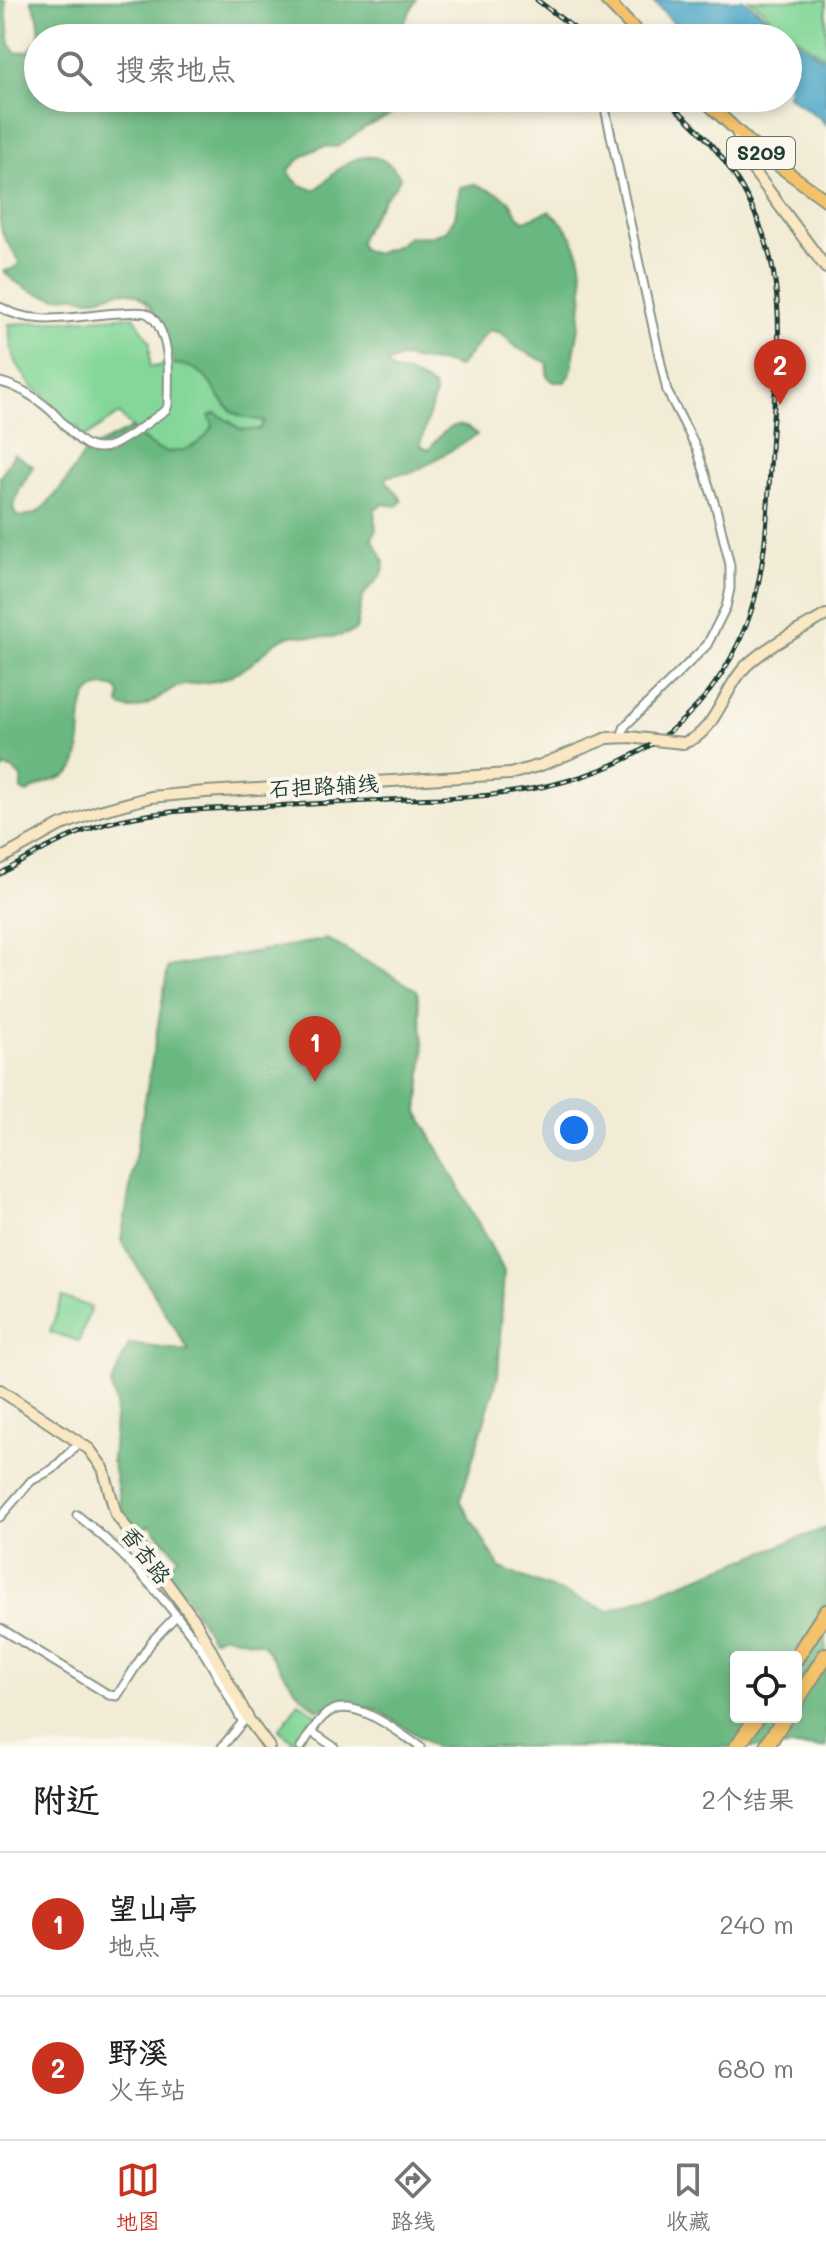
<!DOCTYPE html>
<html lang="zh">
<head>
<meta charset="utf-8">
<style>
	:root { --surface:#fff; --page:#f6f6f6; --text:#202124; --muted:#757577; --line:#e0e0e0; --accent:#c8321e }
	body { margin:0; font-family:Mali,"LXGW WenKai TC",sans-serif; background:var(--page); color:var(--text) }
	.controls { position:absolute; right:24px; bottom:24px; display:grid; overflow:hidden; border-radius:8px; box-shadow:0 4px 12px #0003 }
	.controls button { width:72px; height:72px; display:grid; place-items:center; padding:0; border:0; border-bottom:2px solid var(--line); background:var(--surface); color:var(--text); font:40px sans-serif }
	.you { position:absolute; left:574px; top:1130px; width:28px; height:28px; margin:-20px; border:6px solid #fff; border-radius:50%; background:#1a73e8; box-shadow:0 0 0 12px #1a73e833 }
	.badge { display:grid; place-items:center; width:52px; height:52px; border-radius:50%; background:var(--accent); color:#fff; font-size:26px; font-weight:700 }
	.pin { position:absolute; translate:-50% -66px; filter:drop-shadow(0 2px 4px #0008) }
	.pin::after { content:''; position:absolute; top:42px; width:28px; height:24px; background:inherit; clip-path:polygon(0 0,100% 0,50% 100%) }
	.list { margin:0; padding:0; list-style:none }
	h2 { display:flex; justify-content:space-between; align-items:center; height:104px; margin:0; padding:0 32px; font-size:34px }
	h2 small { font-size:26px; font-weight:400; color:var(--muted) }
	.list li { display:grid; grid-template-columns:52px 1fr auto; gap:24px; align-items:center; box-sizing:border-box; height:144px; padding:0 32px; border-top:2px solid var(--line) }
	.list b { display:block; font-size:30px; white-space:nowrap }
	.list p { margin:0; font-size:26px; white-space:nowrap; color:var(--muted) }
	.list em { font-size:26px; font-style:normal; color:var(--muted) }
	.icon { flex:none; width:44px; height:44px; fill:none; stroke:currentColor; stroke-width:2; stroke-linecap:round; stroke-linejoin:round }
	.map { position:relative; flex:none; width:826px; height:1747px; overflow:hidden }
	.search { position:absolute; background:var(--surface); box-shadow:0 4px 12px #0003; left:24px; right:24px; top:24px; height:88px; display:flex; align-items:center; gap:20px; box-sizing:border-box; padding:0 28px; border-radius:44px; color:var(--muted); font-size:30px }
	.sheet { height:392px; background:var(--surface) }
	nav { display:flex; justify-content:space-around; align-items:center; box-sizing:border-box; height:112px; border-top:2px solid var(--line); background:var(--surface); font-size:22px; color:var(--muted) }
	nav a { display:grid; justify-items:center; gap:4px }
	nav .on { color:var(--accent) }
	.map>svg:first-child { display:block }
</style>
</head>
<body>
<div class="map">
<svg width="826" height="1747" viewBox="0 0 826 1747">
	<rect width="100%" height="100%" fill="#fbf7ec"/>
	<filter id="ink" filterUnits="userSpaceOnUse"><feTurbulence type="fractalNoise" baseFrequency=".0125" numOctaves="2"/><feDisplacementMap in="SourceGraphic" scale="16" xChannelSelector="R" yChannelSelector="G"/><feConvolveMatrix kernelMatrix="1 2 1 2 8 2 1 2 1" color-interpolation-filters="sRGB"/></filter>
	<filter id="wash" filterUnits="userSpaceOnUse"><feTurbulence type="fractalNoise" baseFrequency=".006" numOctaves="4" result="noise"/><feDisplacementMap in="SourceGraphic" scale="32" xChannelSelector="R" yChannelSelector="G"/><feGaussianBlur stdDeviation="1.8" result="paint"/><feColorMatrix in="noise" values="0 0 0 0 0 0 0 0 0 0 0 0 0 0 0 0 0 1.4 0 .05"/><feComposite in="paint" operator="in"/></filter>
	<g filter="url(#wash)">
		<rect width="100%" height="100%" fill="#f2ecd6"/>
		<!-- green -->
		<path fill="#84d799" stroke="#528a66" stroke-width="2" d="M749,0H826V57L782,29L760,7Z
			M134,316L150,342V367C163,367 177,361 189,366C212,374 215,399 233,412C242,418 254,419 264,421L263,426C251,435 238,430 229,420C213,426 212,433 199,442C164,468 142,438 119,414L82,439L78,426L69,427L44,395L32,387L16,362L11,349L9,324Z
			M62,1297L91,1307L79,1341L50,1332Z
			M299,1702L318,1716L298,1744L279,1730Z"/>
		<!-- forest -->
		<path fill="#6bb881" stroke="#457a5a" stroke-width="2" fill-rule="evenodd" d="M0,0H5L10,44L16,53L29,51L38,39V98H407L389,116L364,128L337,147C318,144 301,156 289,170C292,182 302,186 314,190C324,185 330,176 339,169C361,151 385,152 400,177C397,187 390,191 384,199C375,213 366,226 359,241L362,249L375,254L398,245L408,237L432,236L447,230L455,217L460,187L474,184L499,194L510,202L516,213L524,221L549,211C602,251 579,317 571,373L565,382H554L547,376L548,363L517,348L501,333L489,330L459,367L446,363L400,358L387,364L393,371L408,373L434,387L435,395L420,445L429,450C441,432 457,414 477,435L414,472L393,475L385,478C390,487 398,492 402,501L397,506L382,504L374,510L376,529L372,539C380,552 391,565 378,579C374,584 369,587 365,593C359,604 359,618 356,630C344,637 327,638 314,637C305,637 298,634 290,636C273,640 263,655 250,665C244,669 235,673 228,677C211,685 192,681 174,688C157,696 140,718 119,705L120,694L116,688C67,674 88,742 75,766C68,779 54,779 43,784C37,787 32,790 27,793L21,790V777L14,770L5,767L0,773V477L14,454L33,466L20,489L13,508L17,517L35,514L45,506L62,487L86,451L132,428C138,434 144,441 152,446C173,460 201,447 213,426L209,416L216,413L240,429L259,430L264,421C254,418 241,419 233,412C209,391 212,367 174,364C166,344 162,317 146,302C125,281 111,298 88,299C85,299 80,297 76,296C68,295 60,299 52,297C35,294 15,284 4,271L12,269L20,263C11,243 3,245 0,220Z
			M31,0H416L396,38H39C41,23 37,13 31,0Z
			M327,939L417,990L424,1051L418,1112L504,1271L498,1376L460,1501L500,1568L609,1611L826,1528V1747H435L377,1710L345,1703L318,1710L300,1695L262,1644L224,1635L212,1640L185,1594L166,1569L179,1557L150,1525L140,1535L122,1510L112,1460L116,1405L111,1385L129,1344L189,1351L121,1240L168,967ZM736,1657H796V1717H736Z"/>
		<!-- water -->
		<path fill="#48a6c7" stroke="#34727e" stroke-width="2" d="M652,0H743L756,8L782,32L826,60V125L821,119L788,96V38H692L681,31Z"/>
	</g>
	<g filter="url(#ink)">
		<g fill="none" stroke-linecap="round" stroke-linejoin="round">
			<!-- street casing -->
			<g stroke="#889485" stroke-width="11">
				<path id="street" d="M606,113L667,391L697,449L716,508L730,565V589L726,607L707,645L625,726L621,737
					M0,307C36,329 82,314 121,313C129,313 138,311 146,313C153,316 158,324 161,331C171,354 168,381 168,405L166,410C149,421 132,436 113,445C83,458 69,426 49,409C35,397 17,386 0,382
					M77,1515C122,1550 162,1595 196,1641C214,1666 227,1695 243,1722
					M0,1517L31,1481L53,1469L80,1442
					M0,1628L109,1695L117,1696L152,1641L176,1616
					M312,1732L334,1747
					M222,1747L246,1718
					M301,1747C308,1737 315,1724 324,1716C349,1691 398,1732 420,1747"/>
			</g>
			<!-- secondary casing -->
			<g stroke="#889485" stroke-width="14">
				<path id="secondary" d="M737,132L751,167L826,268
					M683,743C716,734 723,689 746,666C768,645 800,630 826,615
					M0,859L59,826L99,811L151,797L205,792L510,774L541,765L607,738L630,737L654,740
					M0,1390L89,1449L103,1468L116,1514L195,1621L249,1720L269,1747"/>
			</g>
			<!-- primary casing -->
			<g stroke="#889485" stroke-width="15">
				<path id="primary" d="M606,0L643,38
					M702,98L761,153L826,200"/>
			</g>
			<!-- highway casing -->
			<g stroke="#889485" stroke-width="18">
				<path id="highway" d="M796,1658L826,1612
					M796,1701L826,1655
					M737,1747L757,1717
					M766,1747L785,1717"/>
			</g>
			<!-- street -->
			<use href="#street" stroke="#fff" stroke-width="7"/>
			<!-- secondary -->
			<use href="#secondary" stroke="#fae7c3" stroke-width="10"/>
			<!-- primary -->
			<use href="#primary" stroke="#f3c26a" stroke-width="11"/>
			<!-- highway -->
			<use href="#highway" stroke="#f3c26a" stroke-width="14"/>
			<!-- rail casing -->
			<g stroke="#1f3d34" stroke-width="5">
				<path id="rail" d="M537,0L587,38
					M0,874C34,854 69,834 108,823C148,812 192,810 233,808C291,805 350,802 408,799C441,798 474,798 506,793C618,778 707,732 748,620C770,560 768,482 773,418C776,379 781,339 777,299C770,217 727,149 663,98"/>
			</g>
			<!-- rail -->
			<use href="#rail" stroke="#fbf7ec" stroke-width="2" stroke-dasharray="6" stroke-linecap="butt"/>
			<!-- secondary-bridge casing -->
			<g stroke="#889485" stroke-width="14" stroke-linecap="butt">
				<path id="secondary-bridge" d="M654,740L683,743"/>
			</g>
			<!-- secondary-bridge -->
			<use href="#secondary-bridge" stroke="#fae7c3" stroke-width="10"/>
		</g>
	</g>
	<g text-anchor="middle" stroke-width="8" stroke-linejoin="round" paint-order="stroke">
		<!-- shield labels -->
		<rect fill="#fbf7ec" stroke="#61756b" stroke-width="2" x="727" y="137" width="68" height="32" rx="6"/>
		<g font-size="20" font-weight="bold" fill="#1f3d34">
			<text x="761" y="160">S209</text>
		</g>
		<!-- street labels -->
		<g font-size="22" fill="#1f3d34" stroke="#fbf7ec">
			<text transform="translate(324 786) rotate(-3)" y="8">石担路辅线</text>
			<text transform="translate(146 1555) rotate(53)" y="8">香杏路</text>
		</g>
	</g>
</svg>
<div class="controls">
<button><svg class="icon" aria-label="locate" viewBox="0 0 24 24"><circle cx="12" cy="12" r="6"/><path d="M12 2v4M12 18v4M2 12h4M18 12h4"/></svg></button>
</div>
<div class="you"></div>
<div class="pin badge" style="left:315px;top:1082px">1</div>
<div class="pin badge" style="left:780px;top:405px">2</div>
<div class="search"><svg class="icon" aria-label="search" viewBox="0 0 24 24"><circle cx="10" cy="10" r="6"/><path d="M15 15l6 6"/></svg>搜索地点</div>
</div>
<section class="sheet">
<h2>附近<small>2个结果</small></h2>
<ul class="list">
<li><span class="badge">1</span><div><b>望山亭</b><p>地点</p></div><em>240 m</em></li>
<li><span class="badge">2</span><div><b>野溪</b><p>火车站</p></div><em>680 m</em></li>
</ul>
</section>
<nav>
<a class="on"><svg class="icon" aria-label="map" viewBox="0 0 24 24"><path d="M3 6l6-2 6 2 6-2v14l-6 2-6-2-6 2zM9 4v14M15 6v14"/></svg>地图</a>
<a><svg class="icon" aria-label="directions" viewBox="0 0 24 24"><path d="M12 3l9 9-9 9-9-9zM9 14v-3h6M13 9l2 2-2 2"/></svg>路线</a>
<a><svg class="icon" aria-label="saved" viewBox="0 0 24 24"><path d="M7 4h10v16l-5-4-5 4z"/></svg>收藏</a>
</nav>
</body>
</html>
